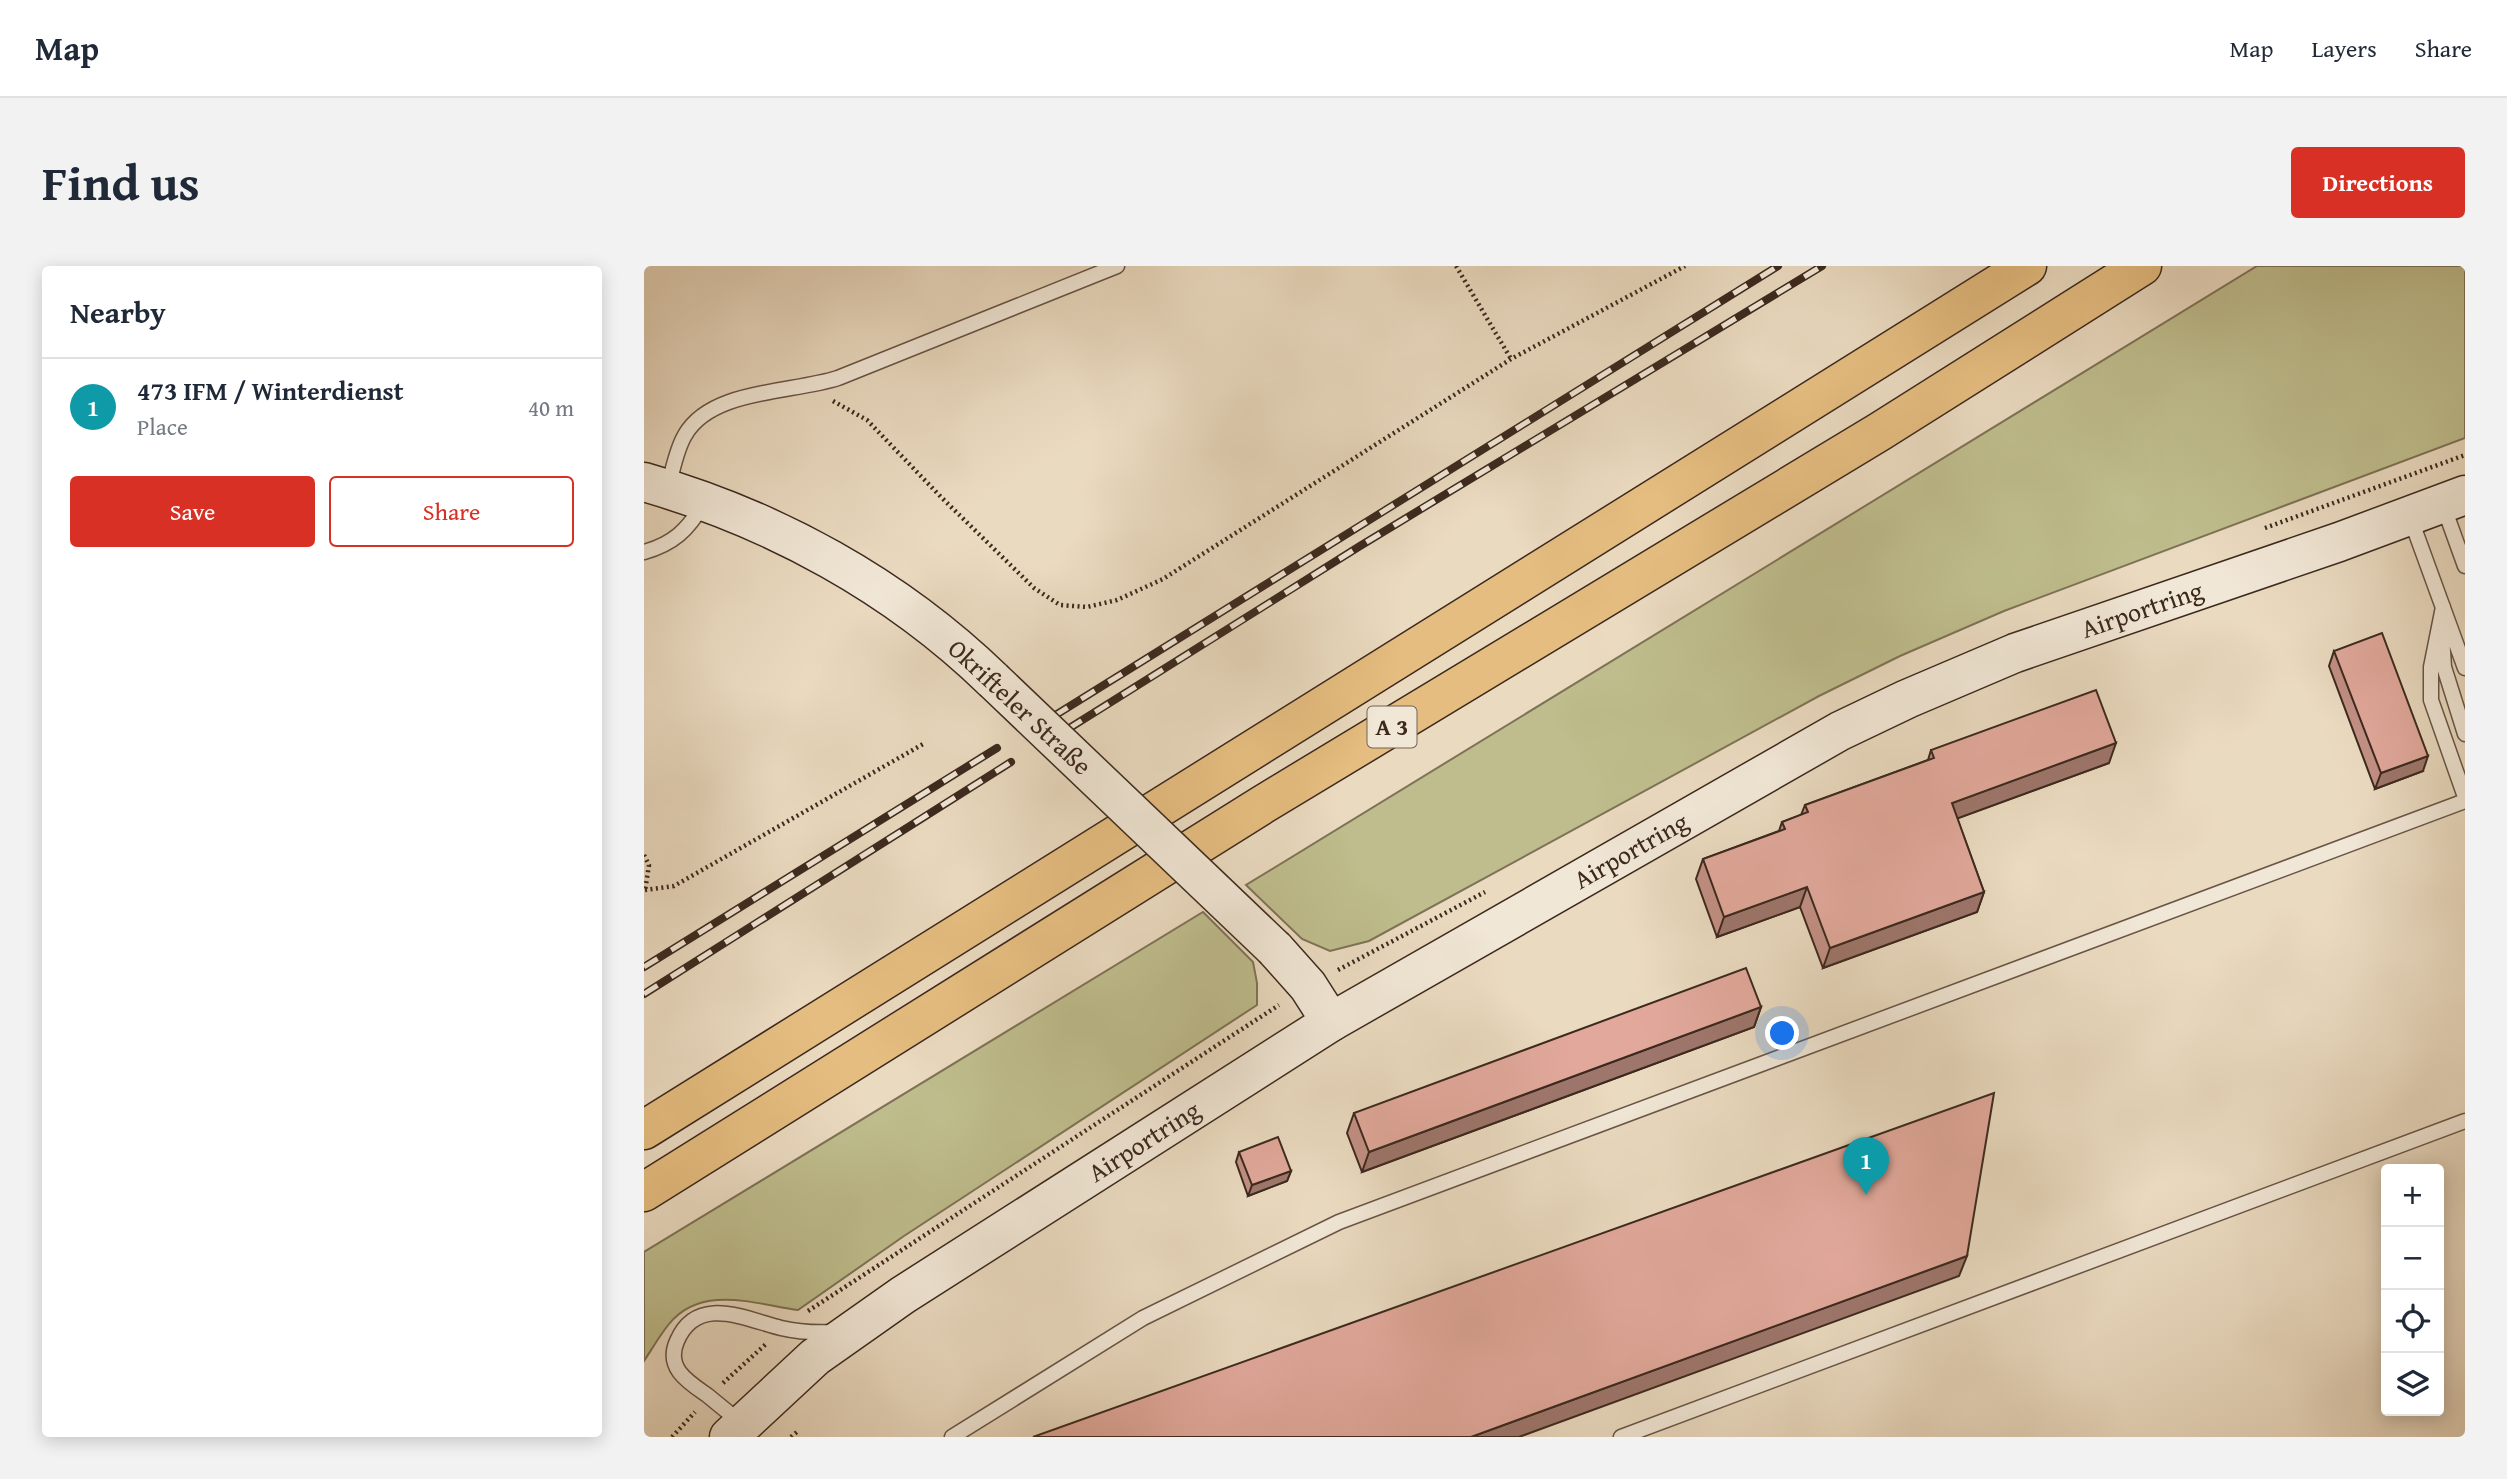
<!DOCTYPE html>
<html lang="en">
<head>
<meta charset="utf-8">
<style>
	:root { --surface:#fff; --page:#f2f2f3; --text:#1f2937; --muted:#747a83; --line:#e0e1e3; --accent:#d93025 }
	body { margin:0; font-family:"Gentium Book Plus",serif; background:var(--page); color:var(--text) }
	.controls { position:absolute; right:21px; bottom:21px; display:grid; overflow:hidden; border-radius:7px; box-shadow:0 4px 18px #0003 }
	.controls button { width:63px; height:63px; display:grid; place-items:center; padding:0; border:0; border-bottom:2px solid var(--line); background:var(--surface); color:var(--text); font:35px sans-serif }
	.you { position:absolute; left:1139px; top:768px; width:24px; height:24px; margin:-18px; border:5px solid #fff; border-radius:50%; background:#1a73e8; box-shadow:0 0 0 10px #1a73e833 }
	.badge { display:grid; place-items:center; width:46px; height:46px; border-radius:50%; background:var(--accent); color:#fff; font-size:23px; font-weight:700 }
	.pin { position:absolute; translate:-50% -58px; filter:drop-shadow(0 2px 4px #0008) }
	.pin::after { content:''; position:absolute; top:37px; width:24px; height:21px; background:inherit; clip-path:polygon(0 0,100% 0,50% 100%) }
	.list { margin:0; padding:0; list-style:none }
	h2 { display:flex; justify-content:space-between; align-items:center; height:91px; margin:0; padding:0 28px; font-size:30px }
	h2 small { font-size:23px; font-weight:400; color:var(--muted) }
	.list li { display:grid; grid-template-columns:46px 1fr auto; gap:21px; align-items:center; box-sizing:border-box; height:98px; padding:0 28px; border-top:2px solid var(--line) }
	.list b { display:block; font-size:26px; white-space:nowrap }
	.list p { margin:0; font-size:23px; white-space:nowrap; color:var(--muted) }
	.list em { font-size:23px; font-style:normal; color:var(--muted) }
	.actions { display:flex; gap:14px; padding:21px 28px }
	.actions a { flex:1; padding:16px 0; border:2px solid var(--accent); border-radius:7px; text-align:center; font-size:24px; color:var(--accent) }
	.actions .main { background:var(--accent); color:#fff }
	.icon { flex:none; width:38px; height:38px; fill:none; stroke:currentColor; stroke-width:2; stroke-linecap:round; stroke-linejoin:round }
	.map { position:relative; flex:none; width:1821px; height:1171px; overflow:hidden; border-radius:7px }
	header { display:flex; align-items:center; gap:42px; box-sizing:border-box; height:98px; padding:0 35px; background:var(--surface); border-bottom:2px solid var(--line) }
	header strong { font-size:33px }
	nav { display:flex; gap:38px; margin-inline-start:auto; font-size:24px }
	.intro { display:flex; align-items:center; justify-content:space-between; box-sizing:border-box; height:168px; padding:0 42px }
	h1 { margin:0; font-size:49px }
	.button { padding:18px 32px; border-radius:7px; background:var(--accent); color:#fff; font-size:24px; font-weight:700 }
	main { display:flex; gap:42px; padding:0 42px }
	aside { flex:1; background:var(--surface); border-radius:7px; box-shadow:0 4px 18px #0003 }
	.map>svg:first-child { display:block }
</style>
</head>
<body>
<header>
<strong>Map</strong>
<nav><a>Map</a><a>Layers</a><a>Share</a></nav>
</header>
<div class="intro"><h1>Find us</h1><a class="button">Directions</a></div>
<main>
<aside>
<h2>Nearby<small></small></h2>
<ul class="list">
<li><span class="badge" style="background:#0f9aa8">1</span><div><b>473 IFM / Winterdienst</b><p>Place</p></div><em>40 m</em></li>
</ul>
<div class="actions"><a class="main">Save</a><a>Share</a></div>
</aside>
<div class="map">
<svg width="1821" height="1171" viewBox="0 0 1821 1171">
	<rect width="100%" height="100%" fill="#eadac0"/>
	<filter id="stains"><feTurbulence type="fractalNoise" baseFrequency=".00286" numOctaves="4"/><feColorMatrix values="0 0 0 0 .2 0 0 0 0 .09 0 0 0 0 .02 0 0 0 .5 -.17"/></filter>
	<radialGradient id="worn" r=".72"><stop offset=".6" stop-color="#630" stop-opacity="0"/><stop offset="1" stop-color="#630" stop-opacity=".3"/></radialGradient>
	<!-- green -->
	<path fill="#bfbd8d" stroke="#7e7356" stroke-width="2" d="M1613,0H1821V172L1360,345L1256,390L1175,430L725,675L686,685L658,673L602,619Z
		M559,646L609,696L613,717V739L260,970L154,1044C111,1038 57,1018 25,1058C16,1069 8,1083 0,1095V986Z"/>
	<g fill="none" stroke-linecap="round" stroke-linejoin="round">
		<!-- lane casing -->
		<g stroke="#685546" stroke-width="17">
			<path id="lane" d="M24,221C29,204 32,184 41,169C67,123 148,127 194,112L473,0
				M1799,239L1821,300
				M1766,251L1821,402
				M0,286C29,278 44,264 59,238
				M1799,341L1787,401V434L1821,531
				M1798,370L1800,401L1821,468
				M96,1156C85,1147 74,1138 63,1129C44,1116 21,1102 33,1075C53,1028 101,1053 137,1062C154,1066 172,1067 190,1066
				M308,1171L499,1052L695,956L1821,535
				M977,1171L1821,855"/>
		</g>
		<!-- secondary casing -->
		<g stroke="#3c291e" stroke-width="41">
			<g id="secondary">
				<path d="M0,216C130,253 252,320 349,414"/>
				<path d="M631,683L664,720L687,756"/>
				<path id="s1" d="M85,1171L171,1091L259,1029L687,756L1196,465L1263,433L1371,387L1695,276L1821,229"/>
			</g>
		</g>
		<!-- highway casing -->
		<g stroke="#3c291e" stroke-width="41">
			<path id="highway" d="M0,864L1383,0
				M0,926L618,539L1235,166L1498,0"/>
		</g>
		<!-- path -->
		<path stroke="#3c291e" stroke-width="4.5" stroke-dasharray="2 3.5" stroke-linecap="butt" d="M812,0L867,93
			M189,135L223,154L297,231L390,322L416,339L443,341L473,334L519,313L867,93L1041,0
			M1621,262L1821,189
			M0,589L5,599L1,625
			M1,624L30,620L281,477
			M694,704L841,626
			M164,1045L635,739
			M79,1117L122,1078
			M28,1171L51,1146
			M147,1171L154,1165"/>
		<!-- lane -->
		<use href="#lane" stroke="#f1e7d6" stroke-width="14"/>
		<!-- secondary -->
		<use href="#secondary" stroke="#f1e7d6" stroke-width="38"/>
		<!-- highway -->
		<use href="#highway" stroke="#e5bd80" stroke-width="38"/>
		<!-- rail casing -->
		<g stroke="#3c291e" stroke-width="8">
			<path id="rail" d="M410,450L1134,0
				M424,463L716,280L1178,0
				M0,701L353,482
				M0,728L367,496"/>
		</g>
		<!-- rail -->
		<use href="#rail" stroke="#f1e7d6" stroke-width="5" stroke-dasharray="16" stroke-linecap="butt"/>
		<!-- secondary-bridge casing -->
		<g stroke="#3c291e" stroke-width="41" stroke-linecap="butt">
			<path id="secondary-bridge" d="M349,414L631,683"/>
		</g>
		<!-- secondary-bridge -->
		<use href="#secondary-bridge" stroke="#f1e7d6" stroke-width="38"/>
	</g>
	<!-- wall -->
	<path fill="#c29085" stroke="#3c291e" stroke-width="2" d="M1690,385L1779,505L1731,523L1685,400Z
		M1287,484L1465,497L1313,552L1340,626L1333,646L1179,702L1156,641L1073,671L1052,613L1059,593L1135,565L1138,556L1157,549L1161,539L1284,494Z
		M1117,741L1110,761L718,906L703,867L710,847Z
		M595,886L647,905L643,915L604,930L592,896Z"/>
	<!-- shaded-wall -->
	<path fill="#9e766c" stroke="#3c291e" stroke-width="2" d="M1472,477L1465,497L1301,557L1308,537Z
		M1784,490L1779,505L1731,523L1737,507Z
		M1163,621L1156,641L1073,671L1080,651Z
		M1340,626L1333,646L1179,702L1186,682Z
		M1117,741L1110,761L718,906L725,886Z
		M647,905L643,915L604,930L608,919Z
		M1323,990L1315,1010L875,1171H827Z"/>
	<!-- building -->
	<path fill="#e1a89b" stroke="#3c291e" stroke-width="2" d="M1738,367L1784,490L1737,507L1690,385Z
		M1452,424L1472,477L1308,537L1340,626L1186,682L1163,621L1080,651L1059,593L1141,563L1138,556L1164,546L1161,539L1290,492L1287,484Z
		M1102,702L1117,741L725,886L710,847Z
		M1350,827L1323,990L827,1171H389Z
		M634,871L647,905L608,919L595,886Z"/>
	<g text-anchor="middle" stroke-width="6" stroke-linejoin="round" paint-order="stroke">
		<!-- shield labels -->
		<rect fill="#f1e7d6" stroke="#726255" stroke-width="2" x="723.5" y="440.5" width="49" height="41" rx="5"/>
		<g font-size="24" font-weight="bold" fill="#3c291e">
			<text x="748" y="469">A 3</text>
		</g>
		<!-- street labels -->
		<g font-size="26" fill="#3c291e" stroke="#f1e7d6">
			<text dy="9" stroke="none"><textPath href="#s1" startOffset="1645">Airportring</textPath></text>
			<text transform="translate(376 441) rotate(43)" y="9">Okrifteler Straße</text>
			<text dy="9" stroke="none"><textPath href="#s1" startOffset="1078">Airportring</textPath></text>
			<text dy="9" stroke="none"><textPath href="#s1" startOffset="511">Airportring</textPath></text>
		</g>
	</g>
	<rect width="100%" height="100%" filter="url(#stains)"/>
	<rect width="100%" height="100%" fill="url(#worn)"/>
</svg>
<div class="controls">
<button>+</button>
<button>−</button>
<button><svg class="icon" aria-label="locate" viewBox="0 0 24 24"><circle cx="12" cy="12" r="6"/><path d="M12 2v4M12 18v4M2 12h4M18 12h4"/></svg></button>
<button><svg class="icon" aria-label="layers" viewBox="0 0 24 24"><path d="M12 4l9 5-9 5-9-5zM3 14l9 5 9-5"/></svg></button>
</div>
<div class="you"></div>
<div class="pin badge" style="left:1222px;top:929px;background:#0f9aa8">1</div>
</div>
</main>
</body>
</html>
